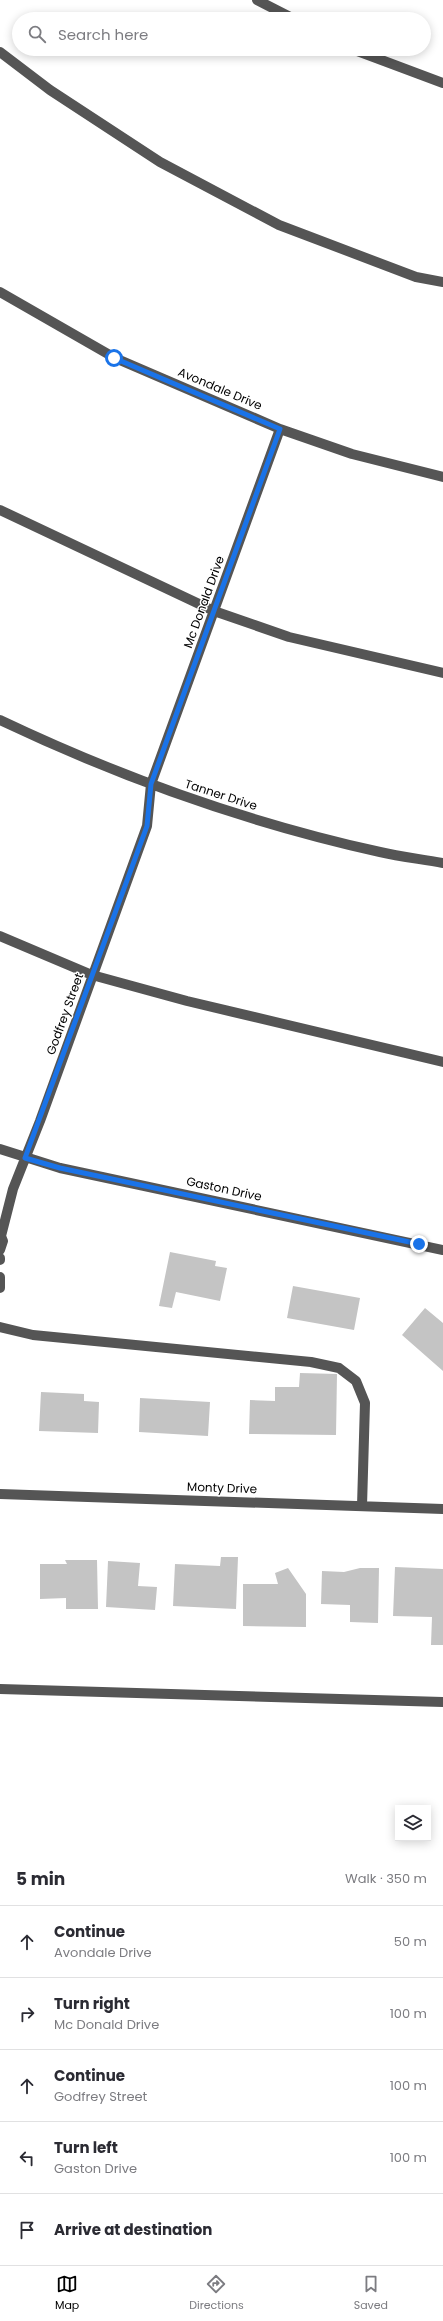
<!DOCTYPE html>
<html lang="en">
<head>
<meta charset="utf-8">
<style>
	:root { --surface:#fff; --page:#f2f2f3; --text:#2b2b33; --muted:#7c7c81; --line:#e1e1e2; --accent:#000 }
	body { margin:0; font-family:Poppins,sans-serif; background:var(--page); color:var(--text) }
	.controls { position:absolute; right:12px; bottom:12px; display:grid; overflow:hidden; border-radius:0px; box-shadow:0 2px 10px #0003 }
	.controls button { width:36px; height:36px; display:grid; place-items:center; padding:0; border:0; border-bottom:1px solid var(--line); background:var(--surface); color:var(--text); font:20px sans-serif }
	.stop { position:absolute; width:12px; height:12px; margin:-9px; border:3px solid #1a73e8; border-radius:50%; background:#fff }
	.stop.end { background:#1a73e8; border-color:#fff; box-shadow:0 1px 4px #0008 }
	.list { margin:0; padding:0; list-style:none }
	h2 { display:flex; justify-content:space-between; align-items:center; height:52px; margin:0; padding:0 16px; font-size:17px }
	h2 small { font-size:13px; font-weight:400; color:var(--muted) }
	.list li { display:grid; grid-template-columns:26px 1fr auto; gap:12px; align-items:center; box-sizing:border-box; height:72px; padding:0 16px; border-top:1px solid var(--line) }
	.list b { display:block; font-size:15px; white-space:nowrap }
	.list p { margin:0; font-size:13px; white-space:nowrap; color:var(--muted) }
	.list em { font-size:13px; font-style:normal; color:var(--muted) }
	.icon { flex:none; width:22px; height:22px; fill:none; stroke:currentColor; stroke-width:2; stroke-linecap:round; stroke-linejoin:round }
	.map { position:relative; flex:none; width:443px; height:1853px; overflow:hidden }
	.search { position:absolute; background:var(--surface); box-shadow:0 2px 10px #0003; left:12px; right:12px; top:12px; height:44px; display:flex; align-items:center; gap:10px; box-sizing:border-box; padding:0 14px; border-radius:22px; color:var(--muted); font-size:15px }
	.sheet { height:412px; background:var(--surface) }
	nav { display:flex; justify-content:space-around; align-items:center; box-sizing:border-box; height:56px; border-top:1px solid var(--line); background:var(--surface); font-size:11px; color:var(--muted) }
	nav a { display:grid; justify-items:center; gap:2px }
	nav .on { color:var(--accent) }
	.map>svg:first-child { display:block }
</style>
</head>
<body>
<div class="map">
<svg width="443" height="1853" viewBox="0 0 443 1853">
	<rect width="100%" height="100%" fill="#fff"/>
	<!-- building -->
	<path fill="#c4c4c4" d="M170,1252L216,1261L215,1266L227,1268L220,1301L176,1292L172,1308L159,1306Z
		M293,1286L360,1298L354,1330L287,1318Z
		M425,1308L443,1323V1371L402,1335Z
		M300,1373L337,1374L336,1435L249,1434L250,1400L275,1401V1387H299Z
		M41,1392L84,1394V1401L99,1402L98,1433L39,1431Z
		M140,1398L210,1402L208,1436L139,1432Z
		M221,1557H238L236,1609L173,1606L175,1564L220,1566Z
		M65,1560H97L98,1609H66V1598L40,1599V1564H67Z
		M108,1561L140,1563L138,1586L157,1587L155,1610L106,1607Z
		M395,1567L443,1569V1645H431L432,1617L393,1616Z
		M288,1568L306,1594V1627L243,1626V1584H278L275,1573Z
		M360,1568H379L378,1623L350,1622V1605L321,1604L322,1571L344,1572Z"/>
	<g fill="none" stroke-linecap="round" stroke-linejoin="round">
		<!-- minor -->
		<path stroke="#555" stroke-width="10" d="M257,0L294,19
			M352,49L443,83
			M0,52L50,90L160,162L279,225L416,277L443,282
			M0,292L115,358L280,429L352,454L443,477
			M0,510L214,611L289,637L443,673
			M0,720C122,778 249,823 380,852C401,857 422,859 443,863
			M0,936L92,975L187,1001L443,1062
			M0,1149L60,1168L443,1250
			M0,1250L3,1241L1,1236L13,1189L40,1121L147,826L151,784L280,429
			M0,1258V1260
			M0,1277V1288
			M0,1327L33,1335L311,1362L339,1368L356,1381L365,1403L362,1506
			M0,1494L443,1509
			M0,1689L443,1702"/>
	</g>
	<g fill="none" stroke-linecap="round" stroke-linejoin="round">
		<!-- route -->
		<path stroke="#1a73e8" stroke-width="5" d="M114,358L280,429L151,784L147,826L25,1158L60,1168L419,1244"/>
	</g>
	<g text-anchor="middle" stroke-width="3" stroke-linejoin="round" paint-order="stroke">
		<!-- street labels -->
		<g font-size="12" fill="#000" stroke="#fff">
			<text transform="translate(220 389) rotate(23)" y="4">Avondale Drive</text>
			<text transform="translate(204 602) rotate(-70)" y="4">Mc Donald Drive</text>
			<text transform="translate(221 795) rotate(18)" y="4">Tanner Drive</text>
			<text transform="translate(65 1014) rotate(-70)" y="4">Godfrey Street</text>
			<text transform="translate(224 1189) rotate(12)" y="4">Gaston Drive</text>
			<text transform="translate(222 1488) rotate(2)" y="4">Monty Drive</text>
		</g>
	</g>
</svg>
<div class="controls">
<button><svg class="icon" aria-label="layers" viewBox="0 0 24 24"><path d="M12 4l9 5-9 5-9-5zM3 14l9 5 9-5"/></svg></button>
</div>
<div class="stop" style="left:114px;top:358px"></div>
<div class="stop end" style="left:419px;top:1244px"></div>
<div class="search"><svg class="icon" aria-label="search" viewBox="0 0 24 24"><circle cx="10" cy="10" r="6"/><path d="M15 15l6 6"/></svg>Search here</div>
</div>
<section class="sheet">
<h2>5 min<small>Walk · 350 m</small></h2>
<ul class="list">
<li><svg class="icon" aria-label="ahead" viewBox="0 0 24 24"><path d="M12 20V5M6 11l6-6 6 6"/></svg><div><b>Continue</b><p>Avondale Drive</p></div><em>50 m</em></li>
<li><svg class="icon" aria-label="right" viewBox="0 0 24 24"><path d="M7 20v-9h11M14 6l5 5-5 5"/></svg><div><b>Turn right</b><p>Mc Donald Drive</p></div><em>100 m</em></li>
<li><svg class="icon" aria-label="ahead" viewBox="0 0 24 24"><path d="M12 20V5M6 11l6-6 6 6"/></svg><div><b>Continue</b><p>Godfrey Street</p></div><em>100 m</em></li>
<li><svg class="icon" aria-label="left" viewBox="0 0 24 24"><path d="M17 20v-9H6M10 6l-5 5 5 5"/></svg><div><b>Turn left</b><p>Gaston Drive</p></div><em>100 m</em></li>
<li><svg class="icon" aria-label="arrive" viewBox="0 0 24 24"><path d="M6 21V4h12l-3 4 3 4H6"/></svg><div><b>Arrive at destination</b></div></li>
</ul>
</section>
<nav>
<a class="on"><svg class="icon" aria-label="map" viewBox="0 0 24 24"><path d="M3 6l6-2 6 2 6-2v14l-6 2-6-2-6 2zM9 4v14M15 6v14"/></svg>Map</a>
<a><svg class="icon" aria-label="directions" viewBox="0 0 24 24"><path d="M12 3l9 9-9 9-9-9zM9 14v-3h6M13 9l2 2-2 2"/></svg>Directions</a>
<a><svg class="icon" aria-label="saved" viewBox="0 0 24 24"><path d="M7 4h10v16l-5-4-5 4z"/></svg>Saved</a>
</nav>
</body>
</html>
